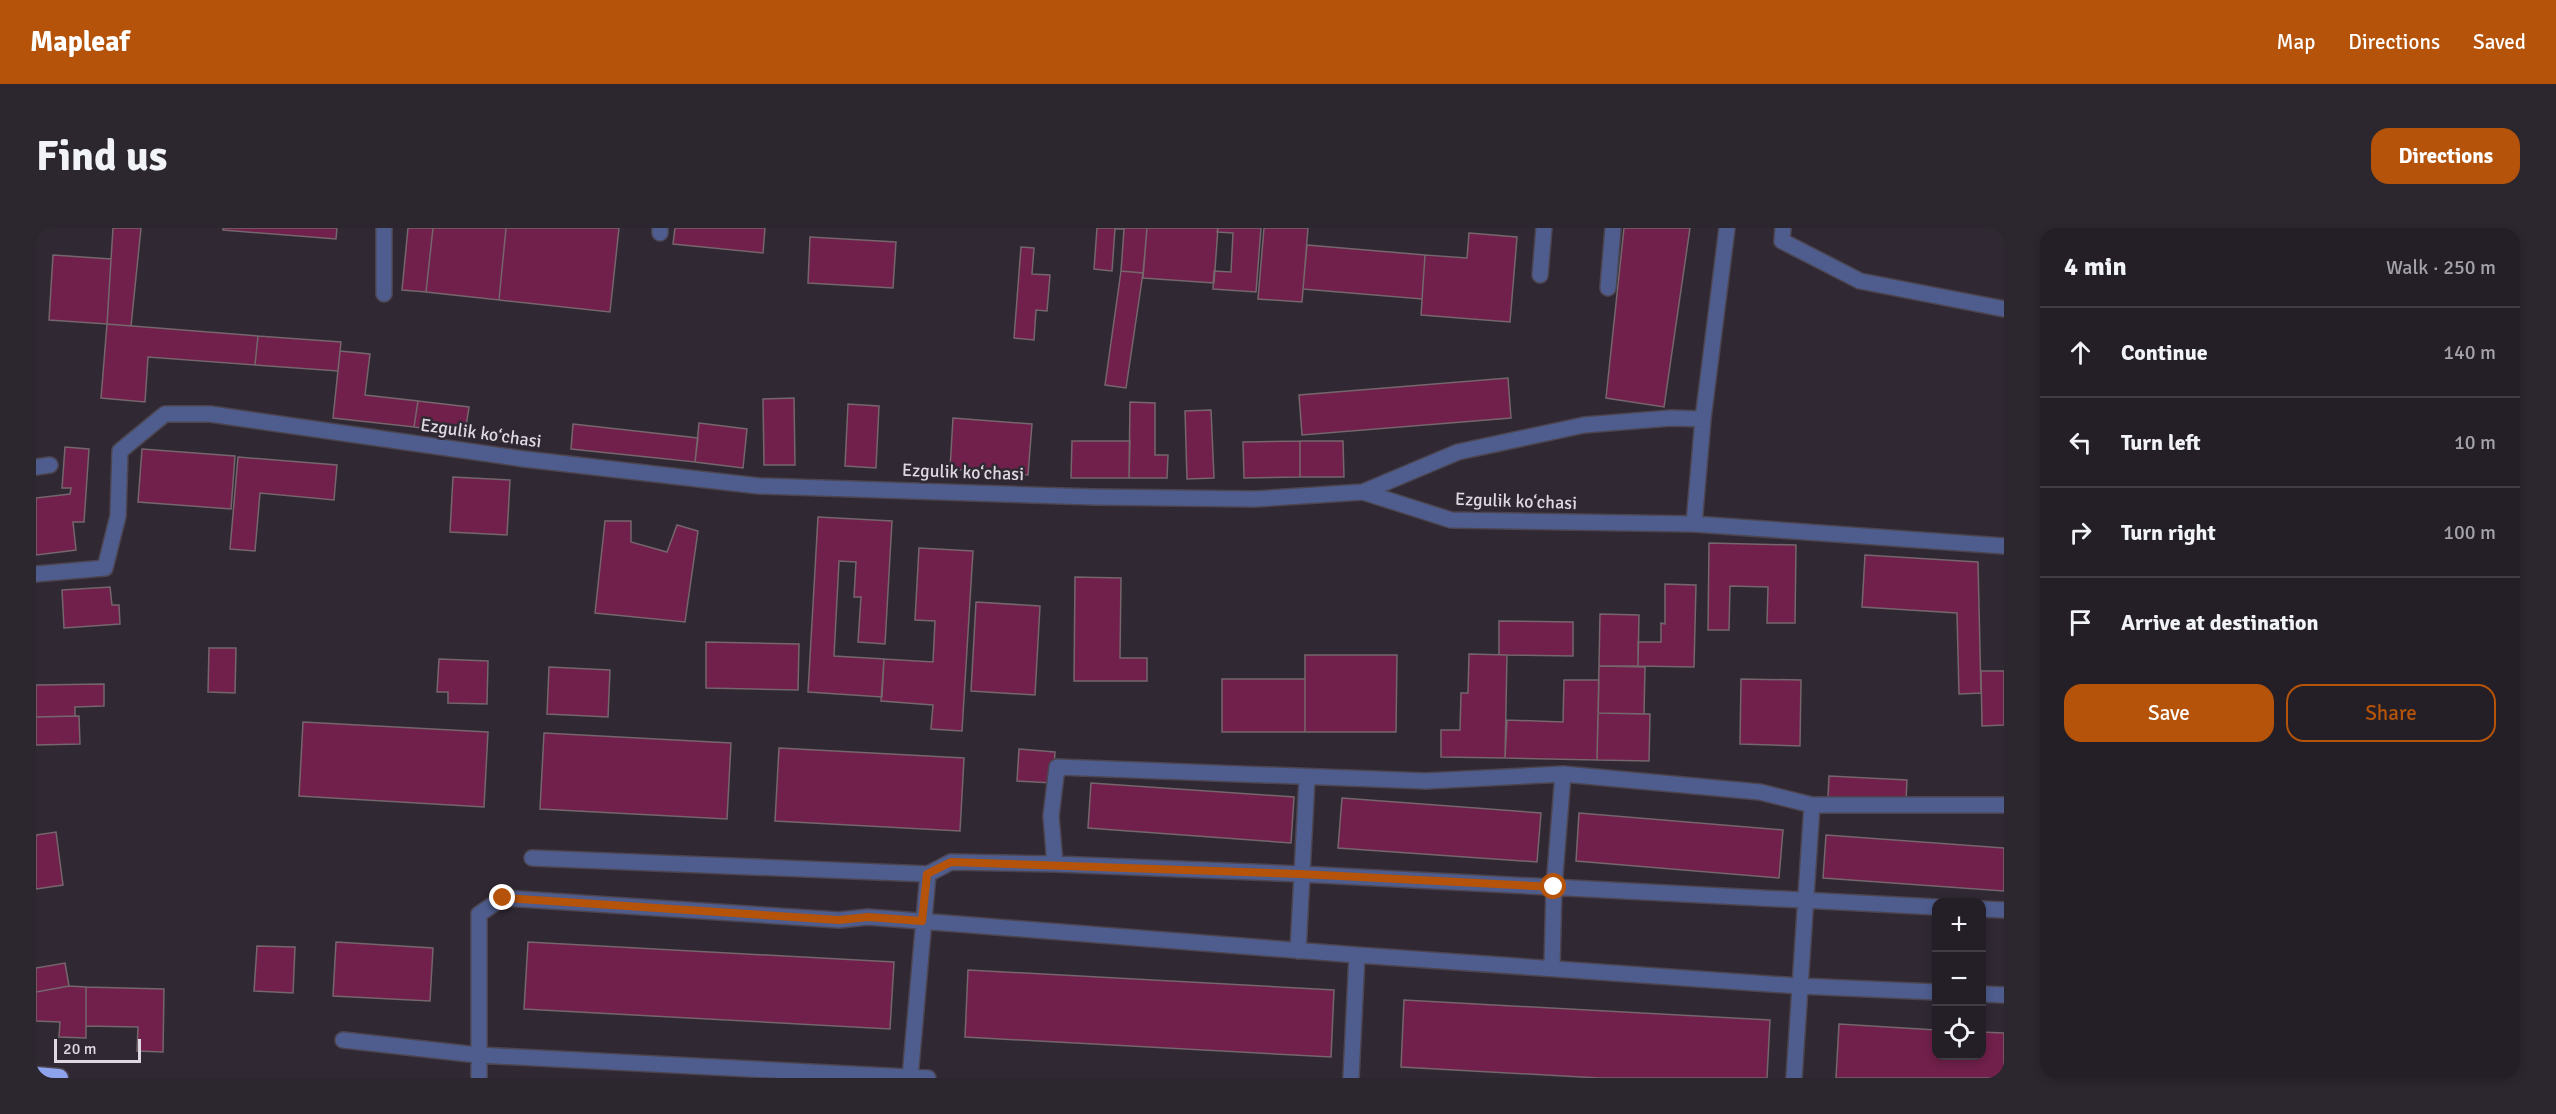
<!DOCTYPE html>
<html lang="en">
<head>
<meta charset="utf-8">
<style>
	:root { --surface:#241f27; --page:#2c272f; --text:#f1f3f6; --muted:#a3a2a7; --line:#413d44; --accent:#b45309 }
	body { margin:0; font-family:Signika,sans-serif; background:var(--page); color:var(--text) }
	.controls { position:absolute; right:18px; bottom:18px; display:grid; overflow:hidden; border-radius:12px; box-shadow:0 3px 9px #0003 }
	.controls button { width:54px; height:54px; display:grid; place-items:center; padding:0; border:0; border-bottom:2px solid var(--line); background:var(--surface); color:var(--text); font:30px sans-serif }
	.scale { position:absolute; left:18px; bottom:15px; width:87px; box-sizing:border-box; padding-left:6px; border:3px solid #ded9e1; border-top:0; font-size:16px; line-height:21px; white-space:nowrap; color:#ded9e1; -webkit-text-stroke:4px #302934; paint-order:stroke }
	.stop { position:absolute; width:18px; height:18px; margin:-14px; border:4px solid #b45309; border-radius:50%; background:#fff }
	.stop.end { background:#b45309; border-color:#fff; box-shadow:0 2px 6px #0008 }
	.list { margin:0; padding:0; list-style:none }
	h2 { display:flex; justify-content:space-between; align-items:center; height:78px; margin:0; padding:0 24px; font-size:26px }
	h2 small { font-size:20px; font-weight:400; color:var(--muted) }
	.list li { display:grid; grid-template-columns:39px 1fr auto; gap:18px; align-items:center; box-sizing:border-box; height:90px; padding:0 24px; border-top:2px solid var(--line) }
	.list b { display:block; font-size:22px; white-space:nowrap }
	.list em { font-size:20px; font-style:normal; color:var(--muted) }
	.actions { display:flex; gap:12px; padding:18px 24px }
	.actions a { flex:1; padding:14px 0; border:2px solid var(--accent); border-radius:18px; text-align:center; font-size:21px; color:var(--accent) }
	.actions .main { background:var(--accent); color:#fff }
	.icon { flex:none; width:33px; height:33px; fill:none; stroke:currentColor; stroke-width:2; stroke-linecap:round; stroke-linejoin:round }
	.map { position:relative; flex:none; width:1968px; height:850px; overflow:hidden; border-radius:18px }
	header { display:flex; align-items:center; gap:36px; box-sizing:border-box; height:84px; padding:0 30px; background:var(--accent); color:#fff }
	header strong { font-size:28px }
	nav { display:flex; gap:33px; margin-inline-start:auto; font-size:21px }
	.intro { display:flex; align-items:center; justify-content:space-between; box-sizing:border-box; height:144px; padding:0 36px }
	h1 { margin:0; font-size:42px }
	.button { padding:15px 27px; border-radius:18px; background:var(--accent); color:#fff; font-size:21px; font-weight:700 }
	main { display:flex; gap:36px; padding:0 36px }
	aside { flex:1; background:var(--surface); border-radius:18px; box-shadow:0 3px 9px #0003 }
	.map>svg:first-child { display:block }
</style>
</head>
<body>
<header>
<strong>Mapleaf</strong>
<nav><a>Map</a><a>Directions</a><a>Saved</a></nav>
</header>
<div class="intro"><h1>Find us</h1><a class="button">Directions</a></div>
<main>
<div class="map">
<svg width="1968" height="850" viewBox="0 0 1968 850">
	<rect width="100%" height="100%" fill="#302934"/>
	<!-- building -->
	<path fill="#71204b" stroke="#75656c" stroke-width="1.5" d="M77,0H105L95,98L71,96Z
		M187,0H301L300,11L187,2Z
		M372,0H397L390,64L366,62Z
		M397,0H470L463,72L390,64Z
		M470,0H583L574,84L463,72Z
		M639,0H729L727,25L637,16Z
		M1061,0H1111L1107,45L1085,43L1088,1H1079L1076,43L1058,41Z
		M1111,0H1182L1178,55L1107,50Z
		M1182,0H1225L1220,64L1177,61L1178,43L1195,44L1197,5L1181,4Z
		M1228,0H1272L1266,74L1222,71Z
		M1588,0H1654L1628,179L1570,170Z
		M1433,5L1481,9L1474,94L1385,87L1389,27L1431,30Z
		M774,9L860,14L857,60L772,55Z
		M1271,17L1389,27L1386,71L1267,61Z
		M985,19L998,20L996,46L1014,47L1011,83L1000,82L998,112L978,110Z
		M17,27L75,31L71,96L13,92Z
		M1085,43L1107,45L1090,160L1069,157Z
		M71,96L222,108L219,137L112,129L109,174L65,170Z
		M222,108L305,114L302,143L219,137Z
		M304,123L334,126L329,167L382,173L378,199L297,190Z
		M1472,150L1475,190L1266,207L1263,167Z
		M758,170L759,237H728L727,171Z
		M382,173L433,179L429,205L378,199Z
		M1094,174L1119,175V227H1132L1131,250H1093Z
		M812,176L843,178L840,240L809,238Z
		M1175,182L1178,250L1151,251L1149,183Z
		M917,190L996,196L992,247L914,241Z
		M663,195L711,201L707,240L659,234Z
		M537,196L662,210L659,234L535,221Z
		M1036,213H1094L1093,250H1035Z
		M1264,213H1307L1308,249H1264Z
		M1264,213V249L1208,250L1207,214Z
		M29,219L53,221L48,294H37L40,322L0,327V270L34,266L35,260H26Z
		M106,221L199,228L195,281L102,274Z
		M202,229L301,237L298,272L224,265L219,323L194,321Z
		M417,249L474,252L471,307L414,304Z
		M782,289L856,293L849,416L822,414L825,369H818L820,334L803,333L798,428L848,431L846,469L772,464Z
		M569,293H595V314L631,324L641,297L662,303L649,394L559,385Z
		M1673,315L1760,317L1759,395H1731L1732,359L1694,358L1693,402H1672Z
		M883,320L937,323L926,503L895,501L897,477L845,473L848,431L897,434L899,393L879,392Z
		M1829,327L1942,334L1945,465L1923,466L1921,385L1826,379Z
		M1039,349L1085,350L1084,430H1111V453H1038Z
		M1629,356L1660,357L1658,439L1602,438V414H1625V395L1629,396Z
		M74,359L76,377H83L84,396L28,400L26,362Z
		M940,374L1004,378L999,467L935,463Z
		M1564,386L1603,387L1602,438H1563Z
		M1463,393L1537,394V428L1463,427Z
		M670,414L763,416L762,462L670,460Z
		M173,420H200L199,465L172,464Z
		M1433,426L1471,427L1469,530L1405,529V502H1424L1425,465H1432Z
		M1269,427H1361L1360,504H1269Z
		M403,431L452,433L451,476L412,475V464H401Z
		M1563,438L1609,439L1608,486L1562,485Z
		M513,439L574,442L572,489L511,486Z
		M1945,443H1968V497L1946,498Z
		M1186,451H1269V504H1186Z
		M1705,451L1765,452L1764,518L1704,516Z
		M1528,452H1563L1561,532L1469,530L1471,492L1527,494Z
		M68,456V478L39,479V488L0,489V457Z
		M1562,485L1614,486L1613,533L1561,532Z
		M43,488L44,516L0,517V489Z
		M267,494L452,504L448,579L263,568Z
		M508,505L695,515L691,591L504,581Z
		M743,520L928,530L924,603L739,593Z
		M983,521L1019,524L1017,555L981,553Z
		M1793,548L1871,552L1870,573L1792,569Z
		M1055,555L1258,569L1255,615L1052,600Z
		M1306,570L1505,585L1501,634L1302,620Z
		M1543,585L1747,602L1743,650L1540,633Z
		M20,604L27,657L0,661V607Z
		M1790,607L1968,620V663L1787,650Z
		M300,714L397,720L394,773L297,768Z
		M492,714L858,734L854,801L488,781Z
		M221,718L259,719L257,765L218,763Z
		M29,735L33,758L0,764V740Z
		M932,742L1298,762L1295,829L929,809Z
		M33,758L50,759V810L23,809L24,794L0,793V764Z
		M50,759L128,761L127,824L101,823L102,799L50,798Z
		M1368,772L1734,792L1731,850H1563L1365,839Z
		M1803,796L1900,802V828H1946V804L1968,805V850H1800Z"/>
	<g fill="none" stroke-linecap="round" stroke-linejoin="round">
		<!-- minor casing -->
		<g stroke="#4c4550" stroke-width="18">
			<path id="minor" d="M348,0V66
				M1747,0L1746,13L1824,53L1968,81
				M624,5V0
				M1504,47L1508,0
				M1572,60L1577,0
				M0,239L14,237
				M1327,264L1422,224L1548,197L1635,190L1667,191
				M1658,296L1667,191L1691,0
				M0,346L69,340L82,288L84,223L129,186H174L488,231L723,258L1058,269L1219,271L1327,264L1415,292L1658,296L1968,318
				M496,630L892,646
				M1900,679L1264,646L1019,636L1015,588L1021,539L1390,553L1527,546L1724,564L1776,577H1968
				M1946,681L1968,682
				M1262,723L1271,550
				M1321,727L1763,758L1900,764
				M1516,739L1518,659L1527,546
				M1946,766L1968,767
				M307,812L442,827L892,850
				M443,850V686L467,670L803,692L832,689L1321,727L1315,850
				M874,850L892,646L915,634L1019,636
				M1758,850L1776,577"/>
		</g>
		<!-- highway casing -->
		<g stroke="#4c4550" stroke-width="21">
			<path id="highway" d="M0,848L23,850"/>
		</g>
		<!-- minor -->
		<use href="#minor" stroke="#4e5d8e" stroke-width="15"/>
		<!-- highway -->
		<use href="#highway" stroke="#8da3ec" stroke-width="18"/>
	</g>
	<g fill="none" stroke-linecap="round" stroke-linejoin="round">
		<!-- route -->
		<path stroke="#b45309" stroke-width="8" d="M467,670L803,692L832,689L886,693L891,646L915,634L1264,646L1518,659"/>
	</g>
	<g text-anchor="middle" stroke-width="5" stroke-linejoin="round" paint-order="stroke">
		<!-- street labels -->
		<g font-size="18" fill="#ded9e1" stroke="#302934">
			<text transform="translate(445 205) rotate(8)" y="6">Ezgulik koʻchasi</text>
			<text transform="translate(927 244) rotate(2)" y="6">Ezgulik koʻchasi</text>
			<text transform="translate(1480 273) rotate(2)" y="6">Ezgulik koʻchasi</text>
		</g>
	</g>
</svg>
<div class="controls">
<button>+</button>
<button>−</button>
<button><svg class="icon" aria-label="locate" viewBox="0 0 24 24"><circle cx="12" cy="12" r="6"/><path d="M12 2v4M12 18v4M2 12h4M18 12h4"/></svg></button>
</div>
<div class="scale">20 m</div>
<div class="stop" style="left:1518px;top:659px"></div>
<div class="stop end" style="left:467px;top:670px"></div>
</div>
<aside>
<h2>4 min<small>Walk · 250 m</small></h2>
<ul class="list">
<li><svg class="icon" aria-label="ahead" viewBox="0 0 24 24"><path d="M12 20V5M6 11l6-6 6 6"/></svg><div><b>Continue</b></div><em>140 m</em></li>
<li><svg class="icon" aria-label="left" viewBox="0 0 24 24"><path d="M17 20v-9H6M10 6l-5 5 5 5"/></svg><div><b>Turn left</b></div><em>10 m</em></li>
<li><svg class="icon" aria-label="right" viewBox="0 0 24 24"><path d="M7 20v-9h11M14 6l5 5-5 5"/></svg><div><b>Turn right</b></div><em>100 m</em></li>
<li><svg class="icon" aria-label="arrive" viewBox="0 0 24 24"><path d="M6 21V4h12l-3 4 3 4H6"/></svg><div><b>Arrive at destination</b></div></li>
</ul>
<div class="actions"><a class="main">Save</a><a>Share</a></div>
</aside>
</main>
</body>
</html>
